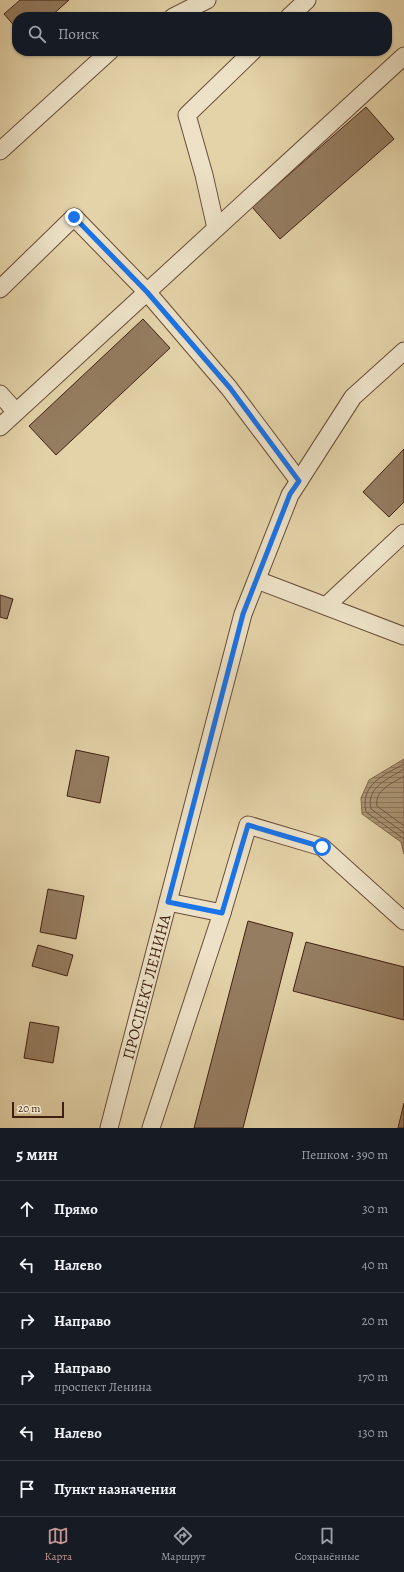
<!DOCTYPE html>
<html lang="ru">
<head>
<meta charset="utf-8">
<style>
	:root { --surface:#171b24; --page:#242831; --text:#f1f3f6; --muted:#9ea1a6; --line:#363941; --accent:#c59692 }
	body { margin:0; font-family:Alegreya,serif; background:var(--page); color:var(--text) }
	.scale { position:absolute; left:12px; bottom:10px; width:52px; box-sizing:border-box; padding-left:4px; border:2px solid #401f12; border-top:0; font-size:11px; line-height:14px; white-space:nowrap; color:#401f12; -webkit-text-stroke:3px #ede2c7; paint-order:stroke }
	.stop { position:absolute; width:12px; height:12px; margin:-9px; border:3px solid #1a73e8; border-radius:50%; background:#fff }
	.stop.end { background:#1a73e8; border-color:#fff; box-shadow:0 1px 4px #0008 }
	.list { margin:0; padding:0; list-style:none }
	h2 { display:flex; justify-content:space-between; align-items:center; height:52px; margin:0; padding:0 16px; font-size:17px }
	h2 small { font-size:13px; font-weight:400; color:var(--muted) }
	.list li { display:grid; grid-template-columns:26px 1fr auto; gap:12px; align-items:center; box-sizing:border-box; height:56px; padding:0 16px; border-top:1px solid var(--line) }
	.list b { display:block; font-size:15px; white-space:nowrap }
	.list p { margin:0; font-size:13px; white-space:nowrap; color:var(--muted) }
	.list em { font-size:13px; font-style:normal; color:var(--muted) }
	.icon { flex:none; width:22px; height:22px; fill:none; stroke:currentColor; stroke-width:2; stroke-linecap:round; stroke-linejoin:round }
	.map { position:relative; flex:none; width:404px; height:1128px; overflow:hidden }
	.search { position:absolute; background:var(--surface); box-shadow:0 1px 3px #0004; left:12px; right:12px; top:12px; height:44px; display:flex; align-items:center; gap:10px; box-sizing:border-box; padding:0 14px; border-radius:16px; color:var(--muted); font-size:15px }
	.sheet { height:388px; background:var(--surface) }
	nav { display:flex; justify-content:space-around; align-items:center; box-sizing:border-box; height:56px; border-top:1px solid var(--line); background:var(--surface); font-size:11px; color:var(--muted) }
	nav a { display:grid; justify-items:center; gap:2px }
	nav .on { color:var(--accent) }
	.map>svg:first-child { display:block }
</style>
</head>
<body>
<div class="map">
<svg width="404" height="1128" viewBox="0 0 404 1128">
	<defs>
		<pattern id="water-rules" width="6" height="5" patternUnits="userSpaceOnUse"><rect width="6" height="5" fill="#ac9676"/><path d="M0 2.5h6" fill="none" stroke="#8d7a5f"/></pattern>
	</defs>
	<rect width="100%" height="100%" fill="#e4d3a9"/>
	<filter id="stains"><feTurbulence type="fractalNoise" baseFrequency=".005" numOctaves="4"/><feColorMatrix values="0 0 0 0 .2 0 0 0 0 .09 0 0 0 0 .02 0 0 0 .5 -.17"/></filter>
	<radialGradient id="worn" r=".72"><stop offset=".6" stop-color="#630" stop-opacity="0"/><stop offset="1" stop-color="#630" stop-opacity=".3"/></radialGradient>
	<!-- water -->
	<path fill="url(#water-rules)" stroke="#81664e" d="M404,759V854L401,842L362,814L361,798L369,780Z"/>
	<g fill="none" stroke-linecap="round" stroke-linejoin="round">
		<!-- shore -->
		<path stroke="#765a44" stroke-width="1" d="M404,764C384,775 360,784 366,812L404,839
			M404,769C388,779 366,787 371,809L404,833
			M404,776C393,783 374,790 377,806L404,826"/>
	</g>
	<!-- building -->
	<path fill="#957d61" stroke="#401f12" d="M20,0H69L50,17H17V29L4,14Z
		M366,107L394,139L280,239L252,207Z
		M143,319L170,348L56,455L29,426Z
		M404,449V502L389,517L363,492Z
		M0,595L13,599L7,619L0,617Z
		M76,750L109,757L100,803L67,796Z
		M48,889L84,896L76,939L40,932Z
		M248,921L293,933L243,1128H194Z
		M306,942L404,967V1020L293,991Z
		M38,945L73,955L67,976L32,966Z
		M30,1022L59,1027L53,1063L24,1058Z
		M404,1103V1128H398Z"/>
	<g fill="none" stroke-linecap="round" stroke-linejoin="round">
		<!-- minor casing -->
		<g stroke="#694c38" stroke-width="19">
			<g id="minor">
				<path d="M173,17L207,0"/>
				<path d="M289,17L307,0"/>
				<path d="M0,151L110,51"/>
				<path d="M216,228L204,175L187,115L253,51"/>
				<path d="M0,289L74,217L147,292L229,388L299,481"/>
				<path d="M0,394L16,412"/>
				<path d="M0,427L404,56"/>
				<path d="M257,580L404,636"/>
				<path d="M326,606L404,533"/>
				<path d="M222,913L248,825L322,847L404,921"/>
				<path id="s1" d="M109,1128L243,614L290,495L353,397L404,351"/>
				<path d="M151,1128L222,913L168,902"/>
			</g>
		</g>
		<!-- minor -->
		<use href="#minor" stroke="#ede2c7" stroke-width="17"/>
	</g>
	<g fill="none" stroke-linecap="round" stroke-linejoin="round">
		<!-- route -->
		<path stroke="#1a73e8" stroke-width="5" d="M74,217L147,292L230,388L299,481L290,494L243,614L168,902L222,913L248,825L322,847"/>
	</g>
	<g text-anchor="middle" stroke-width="4" stroke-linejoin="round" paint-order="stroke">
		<!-- street labels -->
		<g font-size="16" fill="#401f12" stroke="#ede2c7">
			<text dy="6" stroke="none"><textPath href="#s1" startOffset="146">ПРОСПЕКТ ЛЕНИНА</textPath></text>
		</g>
	</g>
	<rect width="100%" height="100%" filter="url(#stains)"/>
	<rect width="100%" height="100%" fill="url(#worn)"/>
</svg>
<div class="scale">20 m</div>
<div class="stop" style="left:322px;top:847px"></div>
<div class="stop end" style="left:74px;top:217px"></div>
<div class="search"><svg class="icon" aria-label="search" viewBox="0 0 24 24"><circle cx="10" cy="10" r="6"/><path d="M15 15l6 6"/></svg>Поиск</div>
</div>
<section class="sheet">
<h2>5 мин<small>Пешком · 390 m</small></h2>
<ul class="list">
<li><svg class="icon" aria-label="ahead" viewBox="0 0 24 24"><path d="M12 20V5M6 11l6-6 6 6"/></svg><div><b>Прямо</b></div><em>30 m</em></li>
<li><svg class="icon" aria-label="left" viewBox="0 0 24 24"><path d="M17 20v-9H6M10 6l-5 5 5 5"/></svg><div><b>Налево</b></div><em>40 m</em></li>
<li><svg class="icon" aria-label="right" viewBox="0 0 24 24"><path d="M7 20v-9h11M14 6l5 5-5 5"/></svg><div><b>Направо</b></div><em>20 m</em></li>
<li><svg class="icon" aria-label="right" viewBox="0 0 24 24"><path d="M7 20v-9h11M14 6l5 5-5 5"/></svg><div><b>Направо</b><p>проспект Ленина</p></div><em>170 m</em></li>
<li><svg class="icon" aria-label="left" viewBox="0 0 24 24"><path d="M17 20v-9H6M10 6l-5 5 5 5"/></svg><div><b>Налево</b></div><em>130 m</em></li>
<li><svg class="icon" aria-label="arrive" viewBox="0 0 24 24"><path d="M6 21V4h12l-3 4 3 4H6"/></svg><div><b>Пункт назначения</b></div></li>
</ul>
</section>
<nav>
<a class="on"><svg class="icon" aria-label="map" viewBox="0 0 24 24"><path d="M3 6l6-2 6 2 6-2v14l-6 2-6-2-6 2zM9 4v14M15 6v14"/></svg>Карта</a>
<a><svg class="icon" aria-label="directions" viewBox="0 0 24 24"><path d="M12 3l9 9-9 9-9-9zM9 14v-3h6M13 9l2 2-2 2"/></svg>Маршрут</a>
<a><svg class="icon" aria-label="saved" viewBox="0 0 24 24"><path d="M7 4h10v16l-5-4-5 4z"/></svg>Сохранённые</a>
</nav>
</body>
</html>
